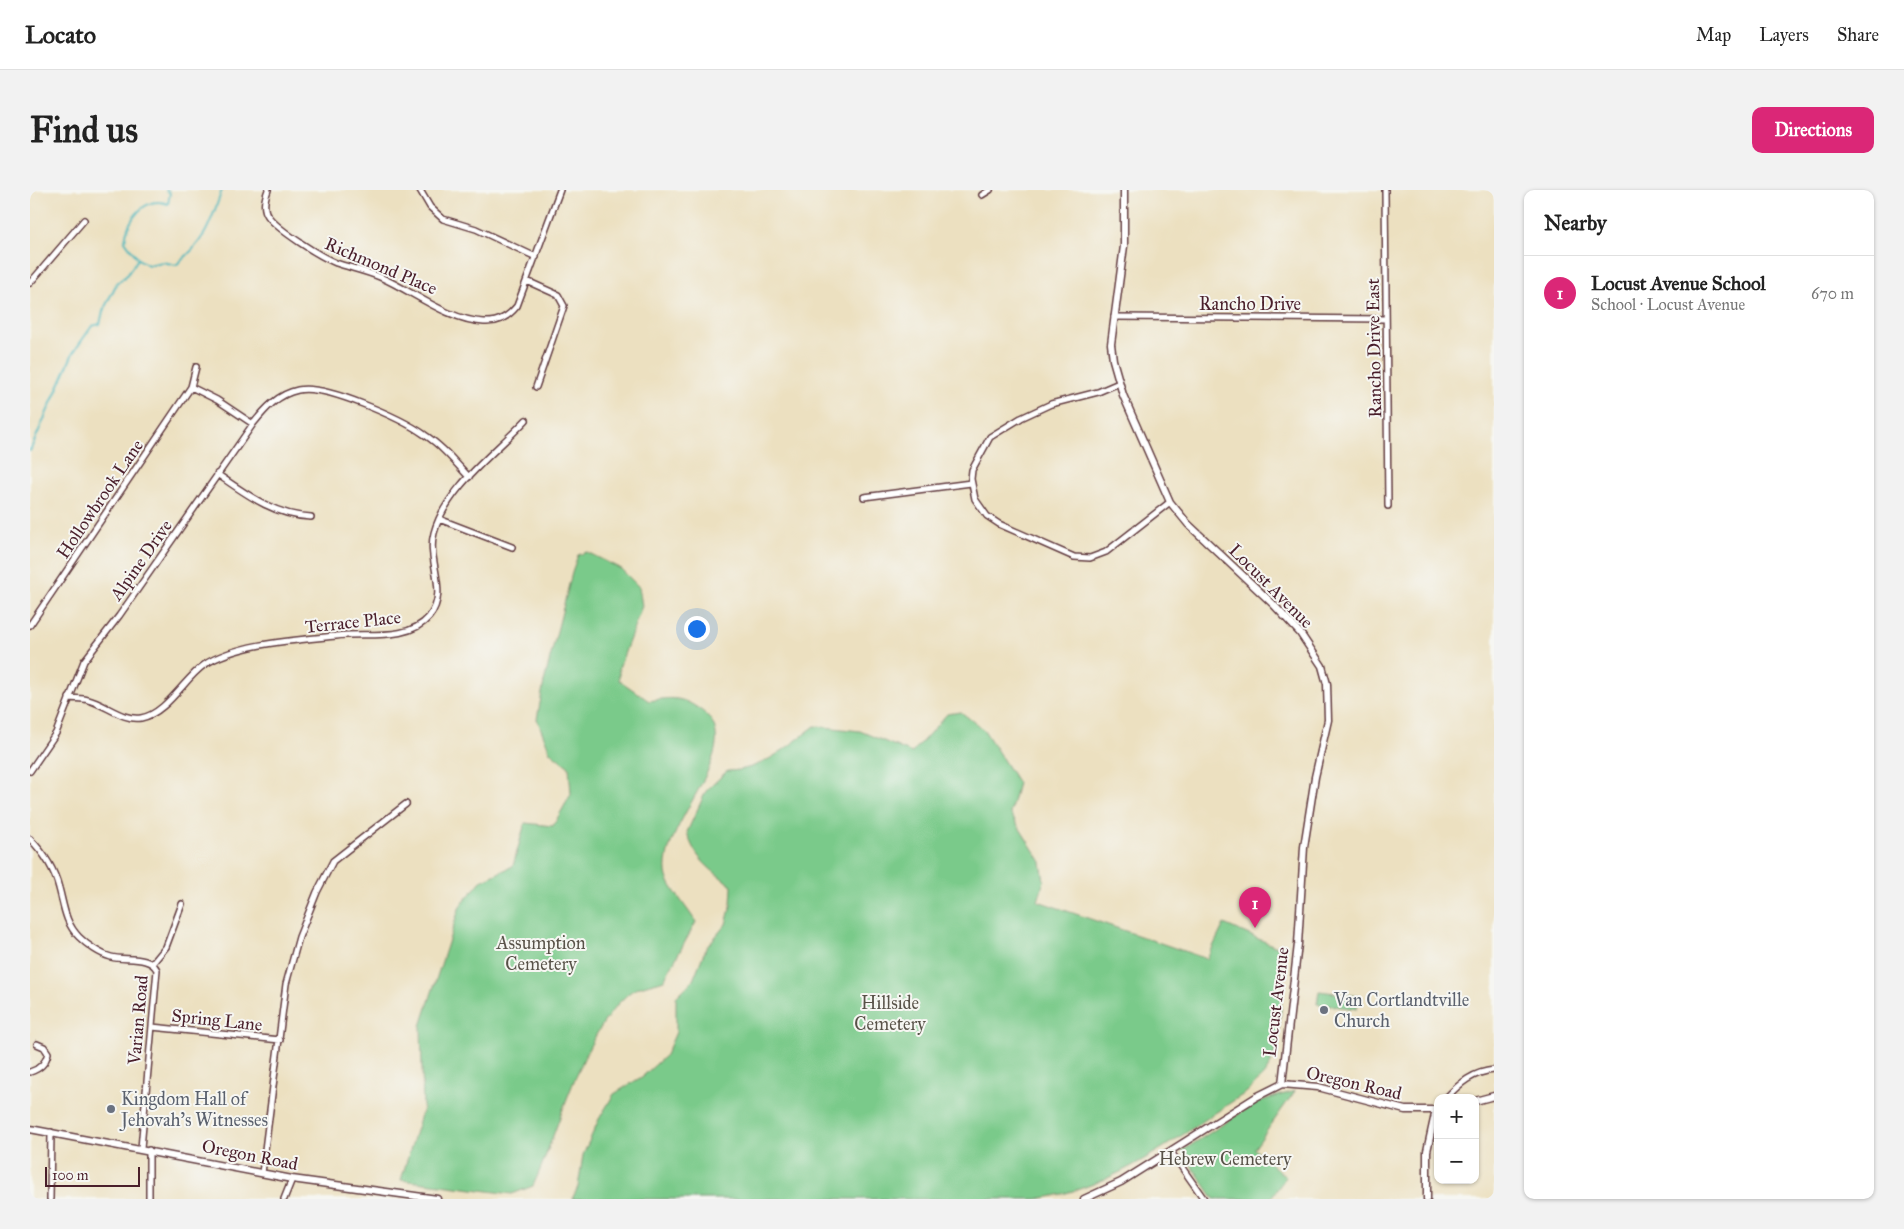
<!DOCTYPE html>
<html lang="en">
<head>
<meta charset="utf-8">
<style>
	:root { --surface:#fff; --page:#f2f2f2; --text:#222; --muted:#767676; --line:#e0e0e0; --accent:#db2777 }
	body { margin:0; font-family:"IM FELL Great Primer",serif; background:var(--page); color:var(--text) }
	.controls { position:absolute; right:15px; bottom:15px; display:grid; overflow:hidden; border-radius:10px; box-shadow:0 1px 4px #0004 }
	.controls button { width:45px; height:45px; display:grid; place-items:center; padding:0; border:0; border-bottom:1px solid var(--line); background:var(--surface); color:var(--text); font:25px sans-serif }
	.scale { position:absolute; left:15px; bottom:12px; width:95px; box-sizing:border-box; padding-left:5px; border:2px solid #4a1f2b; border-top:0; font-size:14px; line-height:18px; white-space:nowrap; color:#4a1f2b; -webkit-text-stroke:4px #f6f6f2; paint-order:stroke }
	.you { position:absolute; left:666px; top:438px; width:18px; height:18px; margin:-12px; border:4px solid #fff; border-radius:50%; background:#1a73e8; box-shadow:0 0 0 8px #1a73e833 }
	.badge { display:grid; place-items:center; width:32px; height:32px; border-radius:50%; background:var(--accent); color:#fff; font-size:16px; font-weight:700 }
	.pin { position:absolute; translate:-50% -41px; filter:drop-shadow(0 1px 2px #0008) }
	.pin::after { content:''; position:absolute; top:26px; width:18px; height:15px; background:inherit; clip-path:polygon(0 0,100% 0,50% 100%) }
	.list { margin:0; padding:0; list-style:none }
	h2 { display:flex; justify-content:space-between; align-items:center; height:65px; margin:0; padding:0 20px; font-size:21px }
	h2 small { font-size:16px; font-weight:400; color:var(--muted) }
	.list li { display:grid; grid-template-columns:32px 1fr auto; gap:15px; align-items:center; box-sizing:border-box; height:75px; padding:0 20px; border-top:1px solid var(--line) }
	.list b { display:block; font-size:19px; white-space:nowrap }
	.list p { margin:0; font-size:16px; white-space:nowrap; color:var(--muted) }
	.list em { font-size:16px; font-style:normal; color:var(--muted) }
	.map { position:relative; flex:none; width:1464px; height:1009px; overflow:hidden; border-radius:10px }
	header { display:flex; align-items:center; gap:30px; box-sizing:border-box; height:70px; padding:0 25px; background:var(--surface); border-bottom:1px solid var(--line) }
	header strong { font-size:24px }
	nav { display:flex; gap:28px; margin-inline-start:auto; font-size:18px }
	.intro { display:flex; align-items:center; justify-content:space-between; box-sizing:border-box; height:120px; padding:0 30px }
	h1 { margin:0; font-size:35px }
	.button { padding:12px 22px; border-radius:10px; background:var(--accent); color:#fff; font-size:18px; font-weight:700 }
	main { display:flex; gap:30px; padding:0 30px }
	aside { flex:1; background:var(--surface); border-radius:10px; box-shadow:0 1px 4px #0004 }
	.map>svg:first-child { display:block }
</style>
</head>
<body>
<header>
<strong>Locato</strong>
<nav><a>Map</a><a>Layers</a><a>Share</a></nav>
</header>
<div class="intro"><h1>Find us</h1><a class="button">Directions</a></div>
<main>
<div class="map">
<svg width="1464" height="1009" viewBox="0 0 1464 1009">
	<rect width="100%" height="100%" fill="#f6f6f2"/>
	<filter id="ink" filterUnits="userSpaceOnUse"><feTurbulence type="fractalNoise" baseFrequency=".02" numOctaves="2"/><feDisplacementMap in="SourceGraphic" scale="10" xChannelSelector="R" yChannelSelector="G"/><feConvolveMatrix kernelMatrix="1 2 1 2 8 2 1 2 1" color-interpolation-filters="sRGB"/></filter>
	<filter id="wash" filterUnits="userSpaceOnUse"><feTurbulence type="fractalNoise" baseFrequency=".0096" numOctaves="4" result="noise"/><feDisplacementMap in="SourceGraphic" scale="20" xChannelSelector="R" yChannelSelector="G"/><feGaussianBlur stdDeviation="1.12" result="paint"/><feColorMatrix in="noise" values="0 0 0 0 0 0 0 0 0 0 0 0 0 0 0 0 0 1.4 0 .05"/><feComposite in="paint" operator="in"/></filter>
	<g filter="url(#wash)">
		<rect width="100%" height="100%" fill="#ece0c0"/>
		<!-- green -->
		<path fill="#7aca8a" stroke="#62745a" d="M557,362L591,379L609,397L612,416L589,478V490L619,511C642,507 652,506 672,521C722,557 624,639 637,687C639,696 660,722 666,732L634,790C623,794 606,796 598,804C551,845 529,940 503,996L482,1004L371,990L393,918L391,836L430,716L451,691L483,676L495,633L523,636L541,604L539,577L520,562L507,529L514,492L543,379L548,365Z
			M931,522L954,540L988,593L980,623L1011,672L1014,691L1008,711L1177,769L1194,734L1254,760C1252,792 1253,848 1240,875C1235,886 1225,894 1217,902C1151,944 1086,999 1006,1009H542L548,997L553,965L569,929L584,904L613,886L636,865L646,842V807L663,790L676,758L696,734L701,715L702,696C680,679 665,670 657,642L676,601L697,581C732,581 758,556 785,536L830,541L882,563L917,524Z
			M1289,801L1329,806L1327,819L1287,814Z
			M1265,901L1224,959L1256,987L1240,1009H1184L1152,961L1227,912Z"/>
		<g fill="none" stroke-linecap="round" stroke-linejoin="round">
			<!-- stream -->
			<path stroke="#46b6bc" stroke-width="2" d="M136,0L140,3L138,14C115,5 97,30 95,51L108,69L118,75L133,72L146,75C176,51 180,34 192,0
				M0,261L43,163L62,136L70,134L73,121L87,93L96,86L108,69"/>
		</g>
	</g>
	<g filter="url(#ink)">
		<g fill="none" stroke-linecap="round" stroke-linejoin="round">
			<!-- minor casing -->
			<g stroke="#623c41" stroke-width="8">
				<path id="minor" d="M238,0C235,8 232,18 238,26C248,40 289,66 306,73C321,78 336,81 350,87C383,101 417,130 454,132C468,133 479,126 487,116L530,0
					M390,0L400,17L413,29L446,39L506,67
					M1355,0L1358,316
					M952,5L960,0
					M497,91L528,105L534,116L506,197
					M0,93L54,30
					M1084,127L1356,129
					M1089,193L1068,202L1021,214L991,228L960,247L942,280L941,289L945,309L957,326L969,334L1044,367L1060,368L1076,362L1140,312
					M161,197L187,210L223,234
					M187,284C216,304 245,326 281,327
					M834,307L941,293
					M409,329L482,357
					M0,435L161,197L166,177
					M39,508C45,509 52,508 58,510C75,514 93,531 111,528C136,524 155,488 174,475C207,453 267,450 306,446C335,442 378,452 399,427C420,401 396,371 404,343C416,298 465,263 496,230
					M0,581L26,543L54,471L89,426L223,234C235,219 248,204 268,200C295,194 371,228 395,245C412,256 425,272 439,287
					M0,649C14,663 24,678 29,698C34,716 35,733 49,747C57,755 70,764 81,767C95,771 120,765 127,780L111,958
					M122,774L136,757L152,714
					M122,837L250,850
					M0,882C10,879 16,873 18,863L14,857L7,854
					M1416,908C1430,893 1443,882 1464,880
					M119,960V1009
					M1141,962L1174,1009
					M232,983L256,794L269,747L287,702L303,671L376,614
					M20,1009L21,942
					M254,1009L262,989"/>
			</g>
			<!-- tertiary casing -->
			<g stroke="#623c41" stroke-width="9">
				<path id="tertiary" d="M1094,0V56L1081,154L1083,170L1093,205L1140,312L1158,334L1243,414L1270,443L1292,476L1297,494L1298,530L1285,587L1274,657L1268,754L1252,894
					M1445,911L1464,906
					M0,939L262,989L407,1009
					M1054,1009L1091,992L1226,907L1252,894L1288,897L1375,920H1408
					M1397,1009V961L1406,920"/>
			</g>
			<!-- minor -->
			<use href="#minor" stroke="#fff" stroke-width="5"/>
			<!-- tertiary -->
			<use href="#tertiary" stroke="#fff" stroke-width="6"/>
		</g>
	</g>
	<!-- markers -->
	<g fill="#6b7280" stroke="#f6f6f2" stroke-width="2">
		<circle cx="1294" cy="820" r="5"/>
		<circle cx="81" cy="919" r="5"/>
	</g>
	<g text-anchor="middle" stroke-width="4" stroke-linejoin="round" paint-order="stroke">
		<!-- street labels -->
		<g font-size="18" fill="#4a1f2b" stroke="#f6f6f2">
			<text transform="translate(351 76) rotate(23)" y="6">Richmond Place</text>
			<text x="1220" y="120">Rancho Drive</text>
			<text transform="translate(1344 158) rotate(-91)" y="6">Rancho Drive East</text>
			<text transform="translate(70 309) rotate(-56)" y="6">Hollowbrook Lane</text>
			<text transform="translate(111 370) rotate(-55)" y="6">Alpine Drive</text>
			<text transform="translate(1241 396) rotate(45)" y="6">Locust Avenue</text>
			<text transform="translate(323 432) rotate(-6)" y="6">Terrace Place</text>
			<text transform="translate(1246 812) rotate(-83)" y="6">Locust Avenue</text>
			<text transform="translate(108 830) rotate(-85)" y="6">Varian Road</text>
			<text transform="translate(187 830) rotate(6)" y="6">Spring Lane</text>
			<text transform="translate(1324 893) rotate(13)" y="6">Oregon Road</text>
			<text transform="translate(220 965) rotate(11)" y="6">Oregon Road</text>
		</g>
		<!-- park labels -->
		<g font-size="18" fill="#585248" stroke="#f6f6f2">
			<text x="511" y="759">Assumption<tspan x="511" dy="21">Cemetery</tspan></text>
			<text x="860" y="819">Hillside<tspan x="860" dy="21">Cemetery</tspan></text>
			<text x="1195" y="975">Hebrew Cemetery</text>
		</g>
		<!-- worship labels -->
		<g font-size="18" fill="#5b616d" stroke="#f6f6f2" text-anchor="start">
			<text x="1304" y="816">Van Cortlandtville<tspan x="1304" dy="21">Church</tspan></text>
			<text x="91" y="915">Kingdom Hall of<tspan x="91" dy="21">Jehovah’s Witnesses</tspan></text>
		</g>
	</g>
</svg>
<div class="controls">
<button>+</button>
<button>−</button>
</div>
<div class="scale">100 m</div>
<div class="you"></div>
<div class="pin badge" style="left:1225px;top:738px">1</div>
</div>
<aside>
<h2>Nearby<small></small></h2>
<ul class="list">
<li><span class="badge">1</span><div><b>Locust Avenue School</b><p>School · Locust Avenue</p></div><em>670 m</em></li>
</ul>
</aside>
</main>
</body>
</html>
